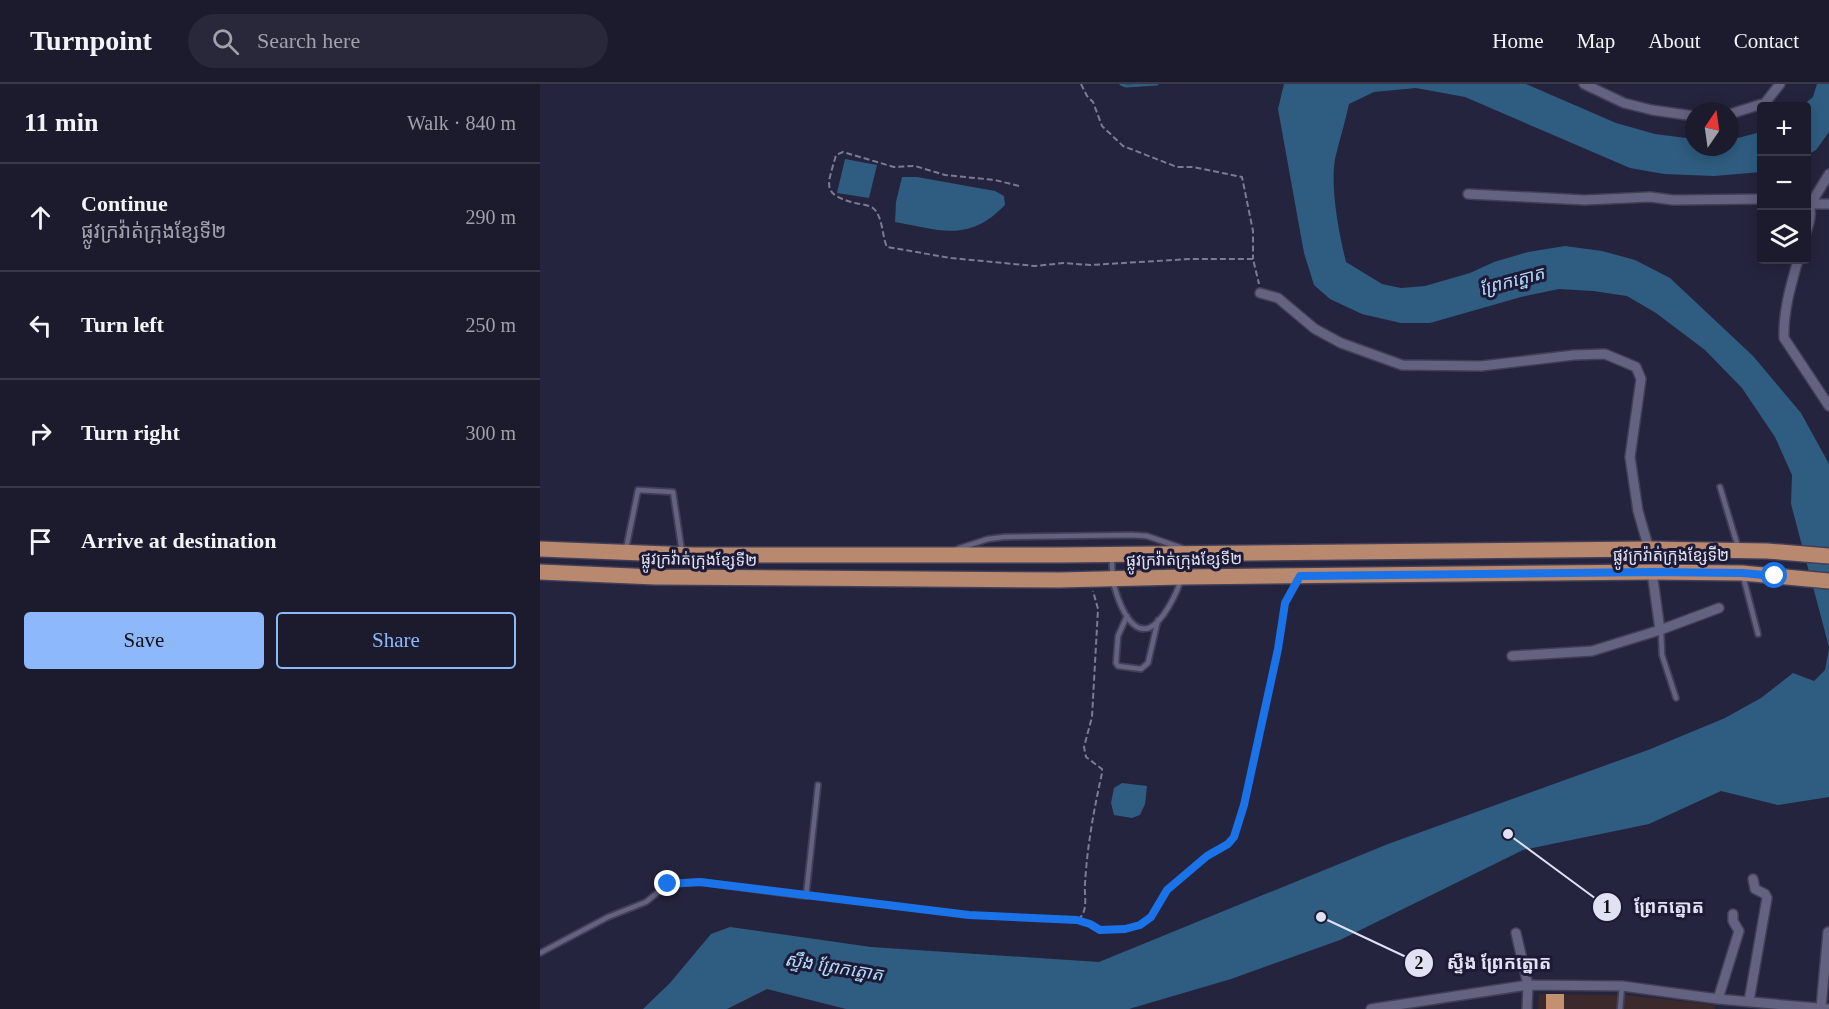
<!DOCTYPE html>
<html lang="en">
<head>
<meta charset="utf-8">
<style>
	:root { --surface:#1c1b2e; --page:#29283a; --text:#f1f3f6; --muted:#a0a1aa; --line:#3a394a; --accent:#8db9fc }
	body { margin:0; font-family:"Times New Roman","Noto Sans Khmer",serif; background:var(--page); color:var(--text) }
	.controls { position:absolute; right:18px; top:18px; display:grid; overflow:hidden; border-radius:6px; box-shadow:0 3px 15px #0003 }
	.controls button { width:54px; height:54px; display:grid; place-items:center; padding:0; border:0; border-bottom:2px solid var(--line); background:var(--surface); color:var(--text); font:30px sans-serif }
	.compass { position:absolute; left:1145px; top:18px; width:54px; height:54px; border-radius:50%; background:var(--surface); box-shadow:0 3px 15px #0003; rotate:13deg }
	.stop { position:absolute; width:18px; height:18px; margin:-14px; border:4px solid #1a73e8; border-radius:50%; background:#fff }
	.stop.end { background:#1a73e8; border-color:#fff; box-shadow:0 2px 6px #0008 }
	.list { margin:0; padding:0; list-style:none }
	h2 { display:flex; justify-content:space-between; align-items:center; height:78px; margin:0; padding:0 24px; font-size:26px }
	h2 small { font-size:20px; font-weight:400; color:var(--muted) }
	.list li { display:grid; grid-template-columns:39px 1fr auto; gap:18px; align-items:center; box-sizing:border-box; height:108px; padding:0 24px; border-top:2px solid var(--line) }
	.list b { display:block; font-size:22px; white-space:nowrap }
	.list p { margin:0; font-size:20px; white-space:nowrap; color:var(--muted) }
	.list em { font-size:20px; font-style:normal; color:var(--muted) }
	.actions { display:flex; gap:12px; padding:18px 24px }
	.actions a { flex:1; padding:14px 0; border:2px solid var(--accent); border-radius:6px; text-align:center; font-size:21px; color:var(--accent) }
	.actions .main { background:var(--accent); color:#111 }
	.icon { flex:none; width:33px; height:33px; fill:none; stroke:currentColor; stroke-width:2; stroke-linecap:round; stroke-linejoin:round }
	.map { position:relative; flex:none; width:1289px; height:925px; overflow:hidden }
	header { display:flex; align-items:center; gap:36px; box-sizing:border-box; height:84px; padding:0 30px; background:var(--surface); border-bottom:2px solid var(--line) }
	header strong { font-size:28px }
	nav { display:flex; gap:33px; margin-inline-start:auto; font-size:21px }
	.search { width:420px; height:54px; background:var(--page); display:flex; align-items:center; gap:15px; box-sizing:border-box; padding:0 21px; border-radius:33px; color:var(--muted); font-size:22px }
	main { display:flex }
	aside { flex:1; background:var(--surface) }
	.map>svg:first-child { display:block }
</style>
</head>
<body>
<header>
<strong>Turnpoint</strong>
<div class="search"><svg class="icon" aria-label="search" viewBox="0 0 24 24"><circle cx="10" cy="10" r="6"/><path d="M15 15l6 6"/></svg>Search here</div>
<nav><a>Home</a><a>Map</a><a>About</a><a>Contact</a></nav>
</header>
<main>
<aside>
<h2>11 min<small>Walk · 840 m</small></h2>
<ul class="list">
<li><svg class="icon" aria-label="ahead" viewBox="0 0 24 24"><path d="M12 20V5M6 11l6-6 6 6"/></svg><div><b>Continue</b><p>ផ្លូវក្រវ៉ាត់ក្រុងខ្សែទី២</p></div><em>290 m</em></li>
<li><svg class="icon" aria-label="left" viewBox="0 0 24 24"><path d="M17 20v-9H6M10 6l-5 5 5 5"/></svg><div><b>Turn left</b></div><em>250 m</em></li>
<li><svg class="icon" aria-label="right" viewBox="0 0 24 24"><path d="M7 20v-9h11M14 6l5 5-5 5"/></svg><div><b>Turn right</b></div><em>300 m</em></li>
<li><svg class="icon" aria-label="arrive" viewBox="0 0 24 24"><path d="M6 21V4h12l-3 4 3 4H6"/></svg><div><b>Arrive at destination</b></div></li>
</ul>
<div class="actions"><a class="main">Save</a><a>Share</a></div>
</aside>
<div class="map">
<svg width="1289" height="925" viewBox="0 0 1289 925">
	<rect width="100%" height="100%" fill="#25243e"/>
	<!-- education -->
	<path fill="#3c292c" d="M999,910L1086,911L1175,921V925H998Z"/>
	<!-- water -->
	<path fill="#2f5d81" d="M744,0H986L1076,39L1115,50L1154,55V63H1190V56L1221,48V88L1174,92L1124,90L1090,84L925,13L876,4L834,8L809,20C805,39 799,57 795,75C790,103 799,150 806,178L842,200L861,204L885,202L930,189L954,178L988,168L1025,162L1062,167L1095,176L1130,194L1213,272L1261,329L1289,380V563L1251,420L1252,391L1235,353L1202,304L1165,266L1116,229L1087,212L1053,207L1019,205L981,213L890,239H861L822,230L790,215L774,201L764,169L738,25Z
		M1277,0H1289V48L1276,66L1267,71L1266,22H1262L1273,13Z
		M305,75L337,81L329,114L297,109Z
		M362,93H377L455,107L464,112L465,121C428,159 401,146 355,138L356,118Z
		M1289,565V713L1238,721L1181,707L1109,740L983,766L800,856L691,895L589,925H306L227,905L187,925H103L130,899L171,850L190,843L331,863L559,878L848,760L1108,666L1185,634L1221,614L1253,589L1274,597L1285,586Z
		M582,699L607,702L605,720L600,731L592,734L574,731L571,719L574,704Z"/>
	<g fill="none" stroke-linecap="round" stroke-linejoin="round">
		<!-- stream -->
		<path stroke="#2f5d81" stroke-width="3" d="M581,0L586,2L617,0"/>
	</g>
	<!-- building -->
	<path fill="#c3916f" d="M1006,910H1024V925H1006Z"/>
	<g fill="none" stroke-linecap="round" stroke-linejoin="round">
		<!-- service casing -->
		<g stroke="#413f56" stroke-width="8">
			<path id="service" d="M1180,403L1198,463
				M86,465L98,406L133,408L142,468
				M417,465L448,455L464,453L592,451L607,452L642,464
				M572,473C572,481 572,489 573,497C576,510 588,551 609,544C623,538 638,508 641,494C643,488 641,479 641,471
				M1203,492L1218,550
				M587,532L578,552L576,579L578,582L601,585L608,579L618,536
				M1121,547L1122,571L1136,614
				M0,869L68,833L106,818L128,800L160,798L266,812L278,701
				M1080,925L1082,902"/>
		</g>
		<!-- minor casing -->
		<g stroke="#413f56" stroke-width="12">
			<path id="minor" d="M1044,0L1084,19L1112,26L1154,32
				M1190,30L1225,19L1240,0
				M928,110L1045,116L1110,113L1133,116L1222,115
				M1266,120H1289
				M1270,121L1289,90
				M1266,148C1270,138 1273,126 1267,116
				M1258,176C1251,201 1243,227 1244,254L1289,322
				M720,209L738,214L775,245L801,259L862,281L941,282L1034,271L1065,270L1096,283L1101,295L1090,373L1098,427L1109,465
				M1120,546L1179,524
				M972,572L1052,567L1120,546L1112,488
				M976,849L988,901L987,925
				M1178,915L1199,847L1193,837V830
				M1209,917L1227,814L1225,810L1215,805L1213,795
				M1281,924L1288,848
				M831,925L988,901L1082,902L1178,915L1289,925"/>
		</g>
		<!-- primary casing -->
		<g stroke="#413f56" stroke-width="18">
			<path id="primary" d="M0,465L153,471H520L1109,465L1227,467L1289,472
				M0,488L115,493L520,496L642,493L1112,488L1202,489L1289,497"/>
		</g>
		<!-- path -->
		<path stroke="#7b7b91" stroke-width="2" stroke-dasharray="6 3" stroke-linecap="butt" d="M541,0L547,12L553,18L562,42L583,62L637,83H653L702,93L713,147V175
			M479,102L455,96L405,91L375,82L354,83L303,68L296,71C288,101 280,110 315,119C321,120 328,121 333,124C343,132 342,153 347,163L411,174L495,182L524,179L550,181L650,175H713L719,200
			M274,813L429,831L537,836L550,840L560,846L586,845L601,841L611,833L627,806L667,772L688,760L694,753L704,721L725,625L745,519L753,505
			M538,836C549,826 544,813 545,800C547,763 554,725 562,689V685L546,673L544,663L552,633L558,525L553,507"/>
		<!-- service -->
		<use href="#service" stroke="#636381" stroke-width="4.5"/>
		<!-- minor -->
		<use href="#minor" stroke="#636381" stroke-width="9"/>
		<!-- primary -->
		<use href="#primary" stroke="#b8886f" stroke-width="15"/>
	</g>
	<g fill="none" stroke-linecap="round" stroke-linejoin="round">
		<!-- route -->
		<path stroke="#1a73e8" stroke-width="8" d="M128,800L160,798L429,831L537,836L550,840L560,846L585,845L600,841L611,833L627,806L667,772L688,760L694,753L704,721L738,565L745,519L760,492L1112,488L1202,489L1235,492"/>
	</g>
	<g text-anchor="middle" stroke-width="6" stroke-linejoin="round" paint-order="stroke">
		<!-- street labels -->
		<g font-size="16" fill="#e0e1f3" stroke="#1c1a34">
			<text x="1131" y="477">ផ្លូវក្រវ៉ាត់ក្រុងខ្សែទី២</text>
			<text transform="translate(159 475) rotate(1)" y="6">ផ្លូវក្រវ៉ាត់ក្រុងខ្សែទី២</text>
			<text transform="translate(644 475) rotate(-1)" y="6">ផ្លូវក្រវ៉ាត់ក្រុងខ្សែទី២</text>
		</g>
		<!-- water labels -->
		<g font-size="18" font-style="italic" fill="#b2dbfe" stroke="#1c1a34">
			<text transform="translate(972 197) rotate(-15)" y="6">ព្រែកត្នោត</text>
			<text transform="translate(294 883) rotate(9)" y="6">ស្ទឹង ព្រែកត្នោត</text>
		</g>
	</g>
	<!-- callouts -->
	<path fill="none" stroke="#e0e1f3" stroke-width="2" d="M968 750L1067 823M781 833L879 879"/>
	<g fill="#e0e1f3" stroke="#1c1a34" stroke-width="2">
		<circle cx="968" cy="750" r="6"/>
		<circle cx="781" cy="833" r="6"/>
		<circle cx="1067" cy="823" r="15"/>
		<circle cx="879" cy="879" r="15"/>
	</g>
	<g font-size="18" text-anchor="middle" font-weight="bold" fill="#111">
		<text x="1067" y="829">1</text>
		<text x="879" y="885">2</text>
	</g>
	<g font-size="18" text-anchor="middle" font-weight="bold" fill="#e0e1f3" stroke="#1c1a34" stroke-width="6" stroke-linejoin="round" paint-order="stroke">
		<text x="1129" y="829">ព្រែកត្នោត</text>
		<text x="959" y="885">ស្ទឹង ព្រែកត្នោត</text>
	</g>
</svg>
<div class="controls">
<button>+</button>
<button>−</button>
<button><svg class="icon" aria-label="layers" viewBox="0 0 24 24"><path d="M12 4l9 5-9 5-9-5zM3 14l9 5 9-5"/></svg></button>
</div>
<svg class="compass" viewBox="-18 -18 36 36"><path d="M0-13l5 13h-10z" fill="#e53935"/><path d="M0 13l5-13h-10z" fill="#a0a1aa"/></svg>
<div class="stop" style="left:1235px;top:492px"></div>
<div class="stop end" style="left:128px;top:800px"></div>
</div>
</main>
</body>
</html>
